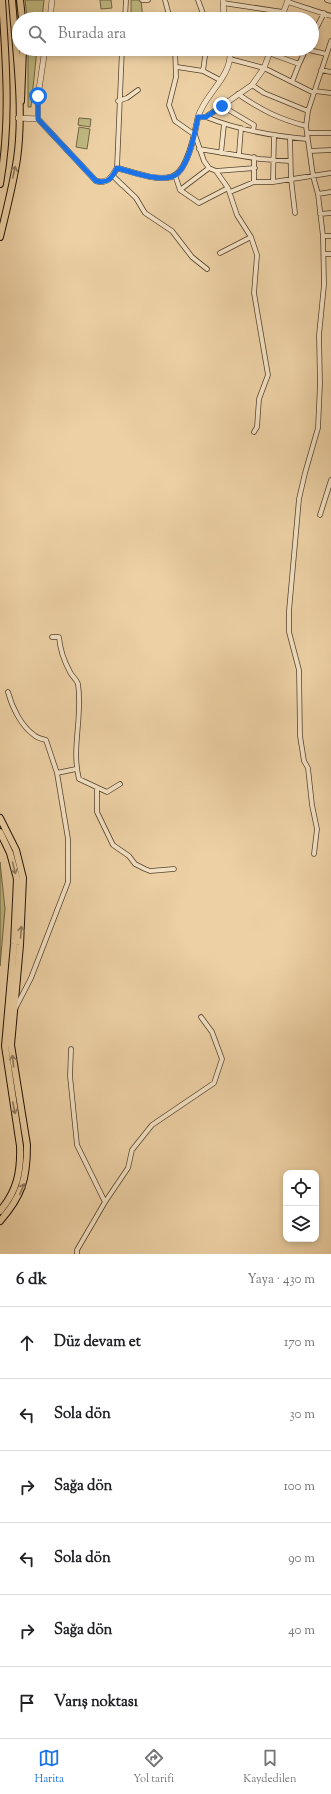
<!DOCTYPE html>
<html lang="tr">
<head>
<meta charset="utf-8">
<style>
	:root { --surface:#fff; --page:#f2f2f2; --text:#202124; --muted:#757577; --line:#e0e0e0; --accent:#1a73e8 }
	body { margin:0; font-family:"Sorts Mill Goudy",serif; background:var(--page); color:var(--text) }
	.controls { position:absolute; right:12px; bottom:12px; display:grid; overflow:hidden; border-radius:8px; box-shadow:0 2px 6px #0003 }
	.controls button { width:36px; height:36px; display:grid; place-items:center; padding:0; border:0; border-bottom:1px solid var(--line); background:var(--surface); color:var(--text); font:20px sans-serif }
	.stop { position:absolute; width:12px; height:12px; margin:-9px; border:3px solid #1a73e8; border-radius:50%; background:#fff }
	.stop.end { background:#1a73e8; border-color:#fff; box-shadow:0 1px 4px #0008 }
	.list { margin:0; padding:0; list-style:none }
	h2 { display:flex; justify-content:space-between; align-items:center; height:52px; margin:0; padding:0 16px; font-size:17px }
	h2 small { font-size:13px; font-weight:400; color:var(--muted) }
	.list li { display:grid; grid-template-columns:26px 1fr auto; gap:12px; align-items:center; box-sizing:border-box; height:72px; padding:0 16px; border-top:1px solid var(--line) }
	.list b { display:block; font-size:15px; white-space:nowrap }
	.list em { font-size:13px; font-style:normal; color:var(--muted) }
	.icon { flex:none; width:22px; height:22px; fill:none; stroke:currentColor; stroke-width:2; stroke-linecap:round; stroke-linejoin:round }
	.map { position:relative; flex:none; width:331px; height:1254px; overflow:hidden }
	.search { position:absolute; background:var(--surface); box-shadow:0 2px 6px #0003; left:12px; right:12px; top:12px; height:44px; display:flex; align-items:center; gap:10px; box-sizing:border-box; padding:0 14px; border-radius:22px; color:var(--muted); font-size:15px }
	.sheet { height:484px; background:var(--surface) }
	nav { display:flex; justify-content:space-around; align-items:center; box-sizing:border-box; height:56px; border-top:1px solid var(--line); background:var(--surface); font-size:11px; color:var(--muted) }
	nav a { display:grid; justify-items:center; gap:2px }
	nav .on { color:var(--accent) }
	.map>svg:first-child { display:block }
</style>
</head>
<body>
<div class="map">
<svg width="331" height="1254" viewBox="0 0 331 1254">
	<rect width="100%" height="100%" fill="#edd1a5"/>
	<filter id="stains"><feTurbulence type="fractalNoise" baseFrequency=".005" numOctaves="4"/><feColorMatrix values="0 0 0 0 .2 0 0 0 0 .09 0 0 0 0 .02 0 0 0 .5 -.17"/></filter>
	<radialGradient id="worn" r=".72"><stop offset=".6" stop-color="#630" stop-opacity="0"/><stop offset="1" stop-color="#630" stop-opacity=".3"/></radialGradient>
	<!-- green -->
	<path fill="#bfb981" stroke="#706643" d="M25,0H44L42,19H27Z
		M100,0H111L112,8L101,9Z
		M131,0H141L143,19L131,16Z
		M28,49H37L31,107H28Z
		M79,118L91,119L90,127L78,125Z
		M79,127L90,129L87,149L76,147Z
		M0,862L5,909L0,966Z"/>
	<g fill="none" stroke-linecap="round" stroke-linejoin="round">
		<!-- minor casing -->
		<g stroke="#54422d" stroke-width="5.5">
			<path id="minor" d="M142,0H148
				M165,0L170,19
				M198,0L205,19
				M327,0L331,1
				M288,2L331,16
				M223,3L283,12
				M125,19L126,0
				M312,37L324,13
				M175,49L176,77L169,105L175,121L195,135L204,161L209,168L216,171L228,188L237,215L251,237L257,255L254,293L268,375L259,399L257,427L254,432
				M206,49L203,71L220,80
				M263,49L270,51
				M305,49L326,54
				M269,53L299,64L292,82
				M230,59L264,68L314,93
				M299,64L306,49
				M177,67L203,71
				M321,70L331,72
				M252,85L264,93L308,111
				M315,91L331,93
				M238,94C261,110 279,119 306,126
				M118,101L127,98L138,90
				M222,106L254,125L253,131
				M206,117C238,130 273,136 307,139
				M307,133H331
				M290,138L291,179L295,213
				M199,149L260,159L290,161
				M310,151L331,150
				M221,153L224,124
				M239,154L241,128
				M254,157V182
				M117,168L122,49
				M216,171L255,168
				M175,175L180,190L199,203L228,188
				M273,182L274,135
				M122,185L113,176L136,198L145,213L172,231L192,257L207,269
				M180,190L209,168
				M230,192L254,182H273L331,173
				M318,194L331,192
				M320,214L331,213
				M323,236H331
				M220,253L251,237
				M324,254H331
				M320,515L331,480
				M52,637H59C60,649 64,661 70,672C72,676 77,680 78,684C83,717 71,748 79,779L107,792L120,784
				M8,692C12,707 21,726 34,735C37,738 42,739 46,740L57,773
				M97,788V812L113,845L129,856L135,864L145,869L150,871L174,869
				M314,854L317,829L312,805L308,768L304,761L300,736L299,670L289,632V611L299,499L305,473L318,428L320,384L319,335L324,285L323,236L318,194L313,176L306,126L308,111L331,41
				M15,1009L31,978L68,882V839L57,773L76,769
				M71,1049L70,1076L77,1145L105,1202
				M77,1254V1250L105,1202L128,1168L132,1150L152,1125L214,1083L222,1059L212,1032L201,1017"/>
		</g>
		<!-- tertiary casing -->
		<g stroke="#54422d" stroke-width="6">
			<path id="tertiary" d="M223,0L224,19
				M50,19L52,0
				M281,19L288,0
				M230,49C233,77 205,93 198,117H206L252,85L264,68L271,49
				M18,118L38,119L96,181C108,184 112,177 117,168C133,172 155,181 171,177C188,173 195,132 198,117
				M38,119V96L45,49"/>
		</g>
		<!-- trunk casing -->
		<g stroke="#211305" stroke-width="8">
			<path id="trunk" d="M20,0L22,19
				M21,101L23,49
				M0,184C11,122 6,62 2,0
				M0,237C6,212 13,185 17,159C24,110 16,50 12,0
				M0,818L16,850L23,878L20,945L11,1045L27,1145C27,1179 22,1196 0,1221
				M0,832L10,853L17,879L14,944L5,1046L20,1146C21,1172 17,1191 0,1211"/>
		</g>
		<!-- minor -->
		<use href="#minor" stroke="#f3e1c4" stroke-width="4"/>
		<!-- tertiary -->
		<use href="#tertiary" stroke="#f3e1c4" stroke-width="5"/>
		<!-- trunk -->
		<use href="#trunk" stroke="#edd1a5" stroke-width="6"/>
	</g>
	<!-- one-way arrows -->
	<defs><path id="oneway-shaft" d="M-6 0H5M1.5-3L5.5 0L1.5 3" fill="none" stroke-width="1.6" stroke-linecap="round" stroke-linejoin="round"/></defs>
	<g stroke="#917c5d">
		<use href="#oneway-shaft" transform="translate(14 172) rotate(-78)"/>
		<use href="#oneway-shaft" transform="translate(14 868) rotate(76)"/>
		<use href="#oneway-shaft" transform="translate(21 932) rotate(-86)"/>
		<use href="#oneway-shaft" transform="translate(13 1061) rotate(-96)"/>
		<use href="#oneway-shaft" transform="translate(14 1108) rotate(79)"/>
		<use href="#oneway-shaft" transform="translate(22 1189) rotate(-67)"/>
	</g>
	<g fill="none" stroke-linecap="round" stroke-linejoin="round">
		<!-- route -->
		<path stroke="#1a73e8" stroke-width="5" d="M38,96V119L96,181C108,184 112,178 117,168C133,172 155,181 171,177C188,173 195,132 198,117H206L222,106"/>
	</g>
	<rect width="100%" height="100%" filter="url(#stains)"/>
	<rect width="100%" height="100%" fill="url(#worn)"/>
</svg>
<div class="controls">
<button><svg class="icon" aria-label="locate" viewBox="0 0 24 24"><circle cx="12" cy="12" r="6"/><path d="M12 2v4M12 18v4M2 12h4M18 12h4"/></svg></button>
<button><svg class="icon" aria-label="layers" viewBox="0 0 24 24"><path d="M12 4l9 5-9 5-9-5zM3 14l9 5 9-5"/></svg></button>
</div>
<div class="stop" style="left:38px;top:96px"></div>
<div class="stop end" style="left:222px;top:106px"></div>
<div class="search"><svg class="icon" aria-label="search" viewBox="0 0 24 24"><circle cx="10" cy="10" r="6"/><path d="M15 15l6 6"/></svg>Burada ara</div>
</div>
<section class="sheet">
<h2>6 dk<small>Yaya · 430 m</small></h2>
<ul class="list">
<li><svg class="icon" aria-label="ahead" viewBox="0 0 24 24"><path d="M12 20V5M6 11l6-6 6 6"/></svg><div><b>Düz devam et</b></div><em>170 m</em></li>
<li><svg class="icon" aria-label="left" viewBox="0 0 24 24"><path d="M17 20v-9H6M10 6l-5 5 5 5"/></svg><div><b>Sola dön</b></div><em>30 m</em></li>
<li><svg class="icon" aria-label="right" viewBox="0 0 24 24"><path d="M7 20v-9h11M14 6l5 5-5 5"/></svg><div><b>Sağa dön</b></div><em>100 m</em></li>
<li><svg class="icon" aria-label="left" viewBox="0 0 24 24"><path d="M17 20v-9H6M10 6l-5 5 5 5"/></svg><div><b>Sola dön</b></div><em>90 m</em></li>
<li><svg class="icon" aria-label="right" viewBox="0 0 24 24"><path d="M7 20v-9h11M14 6l5 5-5 5"/></svg><div><b>Sağa dön</b></div><em>40 m</em></li>
<li><svg class="icon" aria-label="arrive" viewBox="0 0 24 24"><path d="M6 21V4h12l-3 4 3 4H6"/></svg><div><b>Varış noktası</b></div></li>
</ul>
</section>
<nav>
<a class="on"><svg class="icon" aria-label="map" viewBox="0 0 24 24"><path d="M3 6l6-2 6 2 6-2v14l-6 2-6-2-6 2zM9 4v14M15 6v14"/></svg>Harita</a>
<a><svg class="icon" aria-label="directions" viewBox="0 0 24 24"><path d="M12 3l9 9-9 9-9-9zM9 14v-3h6M13 9l2 2-2 2"/></svg>Yol tarifi</a>
<a><svg class="icon" aria-label="saved" viewBox="0 0 24 24"><path d="M7 4h10v16l-5-4-5 4z"/></svg>Kaydedilen</a>
</nav>
</body>
</html>
